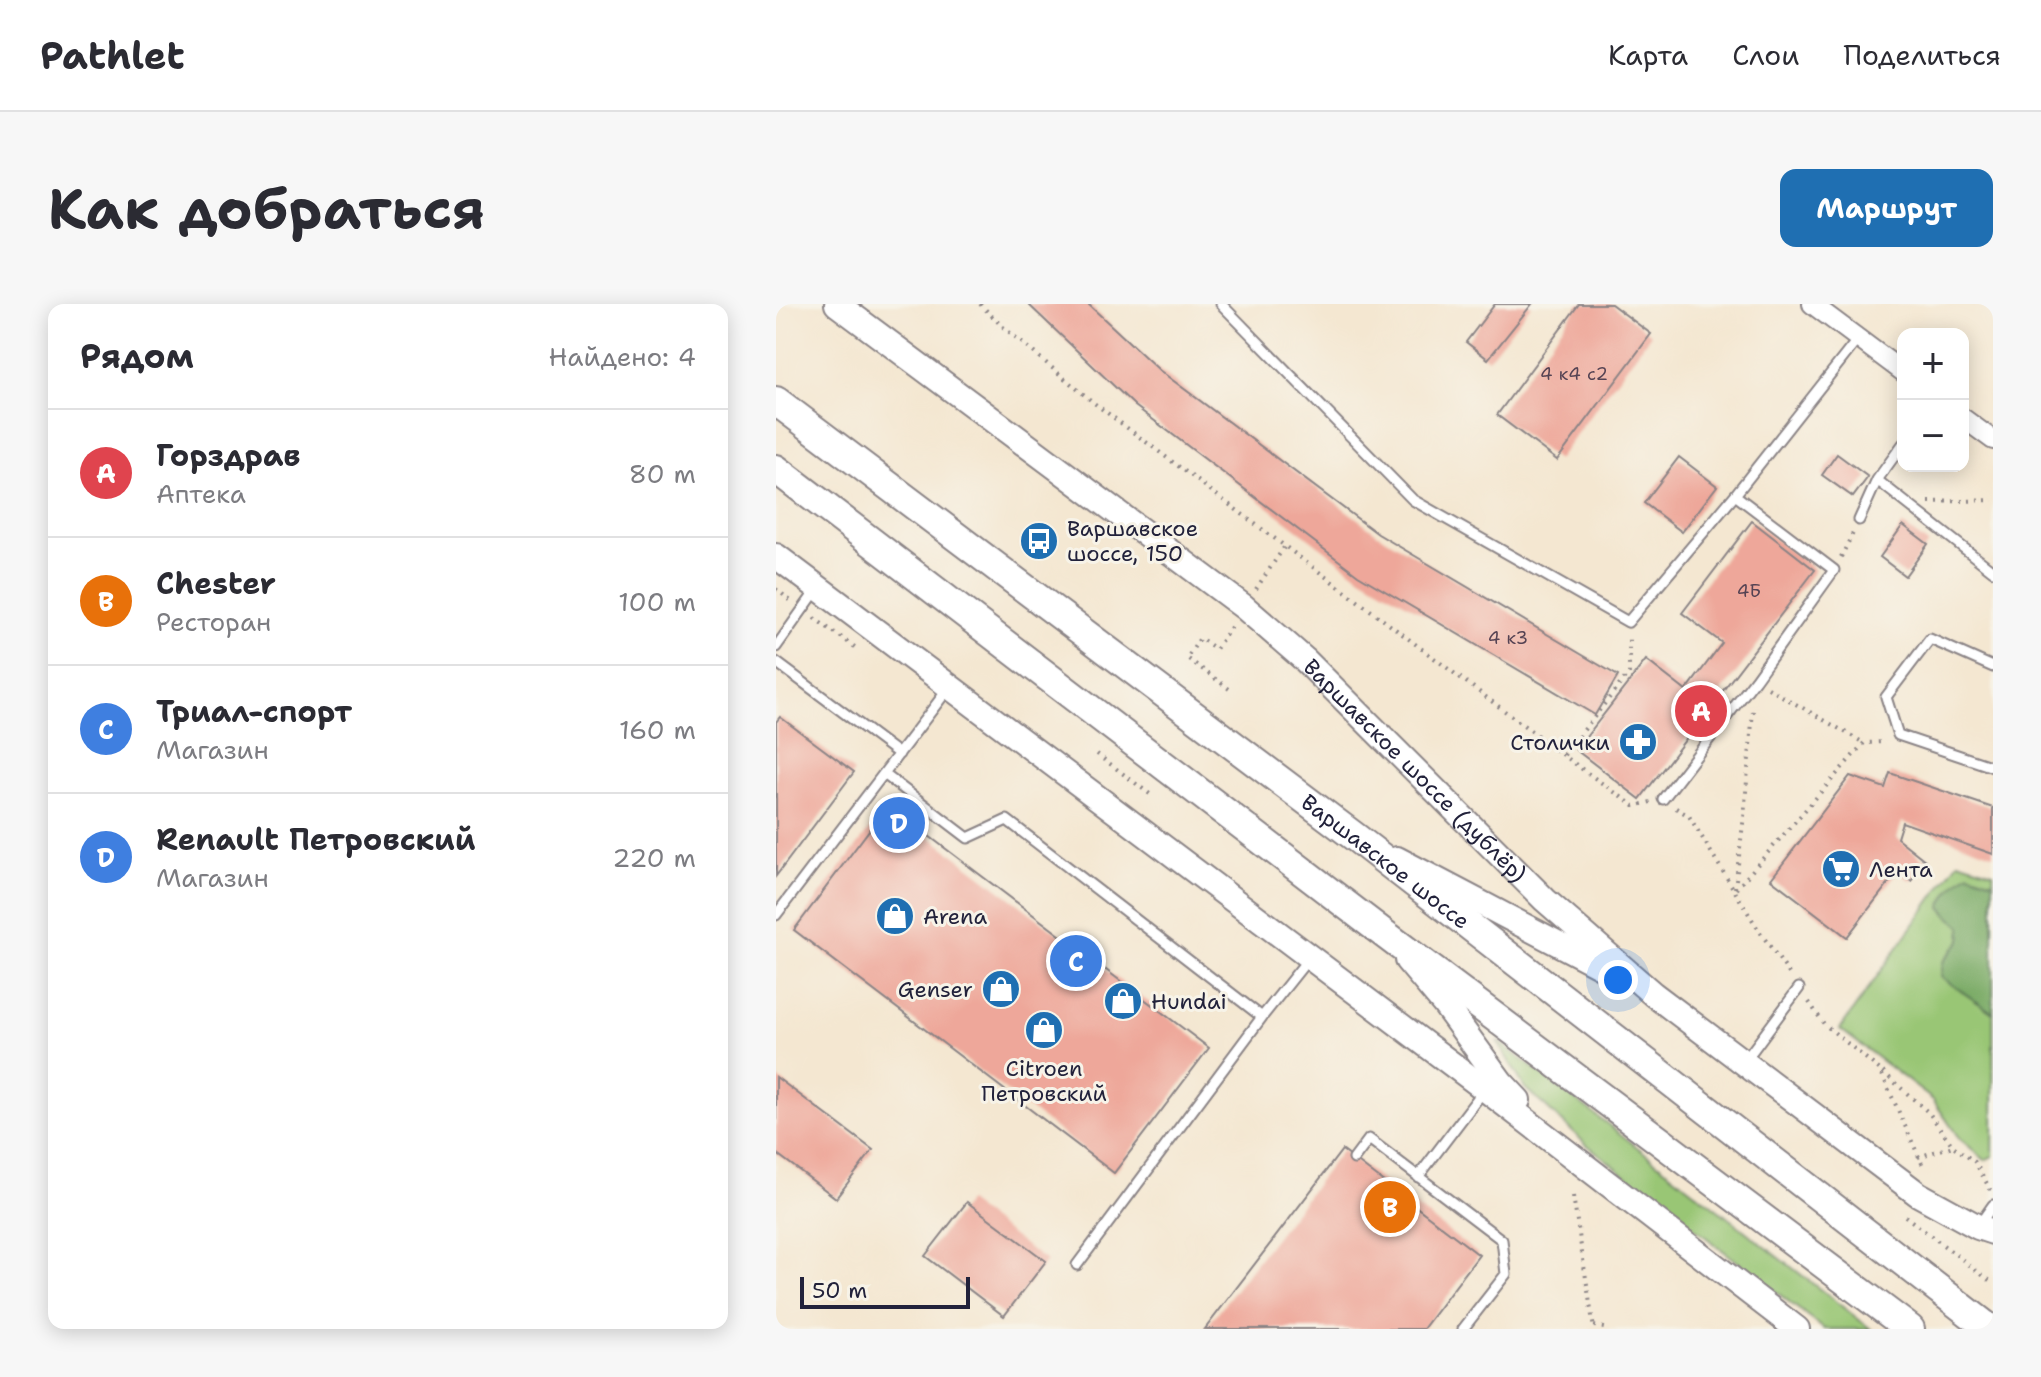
<!DOCTYPE html>
<html lang="ru">
<head>
<meta charset="utf-8">
<style>
	:root { --surface:#fff; --page:#f7f7f7; --text:#2b2b33; --muted:#7c7c81; --line:#e1e1e2; --accent:#1f6fb2 }
	body { margin:0; font-family:"Shantell Sans",sans-serif; background:var(--page); color:var(--text) }
	.controls { position:absolute; right:24px; top:24px; display:grid; overflow:hidden; border-radius:16px; box-shadow:0 4px 20px #0003 }
	.controls button { width:72px; height:72px; display:grid; place-items:center; padding:0; border:0; border-bottom:2px solid var(--line); background:var(--surface); color:var(--text); font:40px sans-serif }
	.scale { position:absolute; left:24px; bottom:20px; width:170px; box-sizing:border-box; padding-left:8px; border:4px solid #22223b; border-top:0; font-size:22px; line-height:28px; white-space:nowrap; color:#22223b; -webkit-text-stroke:6px #f7f3e8; paint-order:stroke }
	.you { position:absolute; left:842px; top:676px; width:28px; height:28px; margin:-20px; border:6px solid #fff; border-radius:50%; background:#1a73e8; box-shadow:0 0 0 12px #1a73e833 }
	.badge { display:grid; place-items:center; width:52px; height:52px; border-radius:50%; background:var(--accent); color:#fff; font-size:26px; font-weight:700 }
	.pin { position:absolute; translate:-50% -50%; border:4px solid #fff; box-shadow:0 2px 8px #0006 }
	.list { margin:0; padding:0; list-style:none }
	h2 { display:flex; justify-content:space-between; align-items:center; height:104px; margin:0; padding:0 32px; font-size:34px }
	h2 small { font-size:26px; font-weight:400; color:var(--muted) }
	.list li { display:grid; grid-template-columns:52px 1fr auto; gap:24px; align-items:center; box-sizing:border-box; height:128px; padding:0 32px; border-top:2px solid var(--line) }
	.list b { display:block; font-size:30px; white-space:nowrap }
	.list p { margin:0; font-size:26px; white-space:nowrap; color:var(--muted) }
	.list em { font-size:26px; font-style:normal; color:var(--muted) }
	.map { position:relative; flex:none; width:1217px; height:1025px; overflow:hidden; border-radius:16px }
	header { display:flex; align-items:center; gap:48px; box-sizing:border-box; height:112px; padding:0 40px; background:var(--surface); border-bottom:2px solid var(--line) }
	header strong { font-size:38px }
	nav { display:flex; gap:44px; margin-inline-start:auto; font-size:28px }
	.intro { display:flex; align-items:center; justify-content:space-between; box-sizing:border-box; height:192px; padding:0 48px }
	h1 { margin:0; font-size:56px }
	.button { padding:20px 36px; border-radius:16px; background:var(--accent); color:#fff; font-size:28px; font-weight:700 }
	main { display:flex; gap:48px; padding:0 48px }
	aside { flex:1; background:var(--surface); border-radius:16px; box-shadow:0 4px 20px #0003 }
	.map>svg:first-child { display:block }
</style>
</head>
<body>
<header>
<strong>Pathlet</strong>
<nav><a>Карта</a><a>Слои</a><a>Поделиться</a></nav>
</header>
<div class="intro"><h1>Как добраться</h1><a class="button">Маршрут</a></div>
<main>
<aside>
<h2>Рядом<small>Найдено: 4</small></h2>
<ul class="list">
<li><span class="badge" style="background:#e0444e">A</span><div><b>Горздрав</b><p>Аптека</p></div><em>80 m</em></li>
<li><span class="badge" style="background:#e8710a">B</span><div><b>Chester</b><p>Ресторан</p></div><em>100 m</em></li>
<li><span class="badge" style="background:#3f7fe0">C</span><div><b>Триал-спорт</b><p>Магазин</p></div><em>160 m</em></li>
<li><span class="badge" style="background:#3f7fe0">D</span><div><b>Renault Петровский</b><p>Магазин</p></div><em>220 m</em></li>
</ul>
</aside>
<div class="map">
<svg width="1217" height="1025" viewBox="0 0 1217 1025">
	<rect width="100%" height="100%" fill="#f7f3e8"/>
	<filter id="ink" filterUnits="userSpaceOnUse"><feTurbulence type="fractalNoise" baseFrequency=".0125" numOctaves="2"/><feDisplacementMap in="SourceGraphic" scale="16" xChannelSelector="R" yChannelSelector="G"/><feConvolveMatrix kernelMatrix="1 2 1 2 8 2 1 2 1" color-interpolation-filters="sRGB"/></filter>
	<filter id="wash" filterUnits="userSpaceOnUse"><feTurbulence type="fractalNoise" baseFrequency=".006" numOctaves="4" result="noise"/><feDisplacementMap in="SourceGraphic" scale="32" xChannelSelector="R" yChannelSelector="G"/><feGaussianBlur stdDeviation="1.8" result="paint"/><feColorMatrix in="noise" values="0 0 0 0 0 0 0 0 0 0 0 0 0 0 0 0 0 1.4 0 .05"/><feComposite in="paint" operator="in"/></filter>
	<g filter="url(#wash)">
		<rect width="100%" height="100%" fill="#f4e7d1"/>
		<!-- green -->
		<path fill="#99c674" stroke="#5e7458" stroke-width="2" d="M1183,557L1217,568V852L1209,856L1183,834L1157,796L1064,725Z
			M721,737L838,825L1095,1025H1048L810,840L749,784Z"/>
		<!-- forest -->
		<path fill="#7aab66" stroke="#4e6650" stroke-width="2" d="M1193,569L1217,577V709L1165,673L1167,658L1185,636L1186,622L1175,614L1165,603C1172,587 1179,578 1193,569Z"/>
		<g id="blocks">
			<!-- building -->
			<path fill="#eea79a" d="M252,0H312L383,66L602,230L842,372L819,411L582,271L359,102Z
				M719,0H756L712,55L690,38Z
				M803,0H835L875,30L781,156L721,111Z
				M1061,150L1092,173L1077,193L1046,171Z
				M903,153L941,182L906,228L868,199Z
				M976,217L1039,266L864,495L800,446L870,356L910,387L946,339L906,309Z
				M1127,221L1152,240L1129,272L1104,253Z
				M4,413L78,468L0,572V418Z
				M1114,469L1217,504V550L1126,518L1121,534L1150,557L1135,577L1122,567L1071,633L995,575L1074,472L1109,484Z
				M112,501L433,744L338,869L18,626Z
				M0,773L97,846L60,894L0,849Z
				M566,846L703,951L647,1025H429Z
				M191,898L270,957L228,1012L149,952Z"/>
		</g>
	</g>
	<g filter="url(#ink)">
		<use href="#blocks" fill-opacity="0" stroke="#8b8486" stroke-width="2"/>
		<g fill="none" stroke-linecap="round" stroke-linejoin="round">
			<!-- lane casing -->
			<g stroke="#8b8486" stroke-width="13">
				<path id="lane" d="M445,0L637,196L852,318L959,191L1082,35
					M1101,176L1217,267
					M1083,216L1101,176L1127,140
					M0,343L42,284
					M0,358L123,450
					M1217,363L1154,335L1110,393L1122,431L1217,463
					M108,470L192,534L231,516L486,713
					M887,495L979,376L1058,266L959,191
					M0,611L172,385
					M968,758L1023,684
					M578,855L593,835L726,936L730,970L687,1025
					M642,873L708,786
					M1203,921L1217,901
					M301,961L486,713L533,654"/>
			</g>
			<!-- street casing -->
			<g stroke="#8b8486" stroke-width="22">
				<path id="street" d="M1036,0L1127,68
					M1187,114L1217,136"/>
			</g>
			<!-- secondary casing -->
			<g stroke="#8b8486" stroke-width="28">
				<g id="secondary">
					<path id="s1" d="M61,0L468,303L529,356L769,596L877,690L1142,890L1202,923L1217,928"/>
					<path d="M0,252L709,785L1021,1025"/>
					<path d="M621,555L840,670"/>
					<path d="M631,656L668,700L725,778L742,796"/>
				</g>
			</g>
			<!-- primary casing -->
			<g stroke="#8b8486" stroke-width="32">
				<g id="primary">
					<path id="s2" d="M0,97L579,533L1214,1025"/>
					<path d="M0,165L611,632L1134,1025"/>
				</g>
			</g>
			<!-- path -->
			<path stroke="#8b8486" stroke-width="4" stroke-dasharray="2 6" stroke-linecap="butt" d="M204,0L226,22L318,99L806,465L858,502L875,498
				M1153,198L1217,196
				M1065,253L1077,229
				M0,285L15,297
				M480,285L509,242
				M38,314L83,346
				M455,323L440,345L424,334L411,354L456,387
				M992,384L1088,439
				M321,450L375,491
				M788,451L853,369V332
				M900,504L913,512L982,625L1014,671
				M959,584L968,512L977,406
				M960,585L1088,439L1109,438
				M1033,698L1048,720L1104,766L1148,864
				M1107,768L1153,809L1177,842L1199,858L1215,887
				M1142,853L1177,842
				M797,892L818,1025
				M1129,912L1217,979
				M818,1022L833,1025"/>
			<!-- lane -->
			<use href="#lane" stroke="#fff" stroke-width="9"/>
			<!-- street -->
			<use href="#street" stroke="#fff" stroke-width="18"/>
			<!-- secondary -->
			<use href="#secondary" stroke="#fff" stroke-width="24"/>
			<!-- primary -->
			<use href="#primary" stroke="#fff" stroke-width="28"/>
		</g>
	</g>
	<!-- icons -->
	<defs>
		<g id="bus-disc" transform="scale(2)"><circle r="9.5" fill="#1f6fb2" stroke="#f7f3e8"/><path d="M-5-6H5V4H4V6H2V4H-2V6H-4V4H-5ZM-3.5-4V0h7V-4ZM-3.5 1.2v1.5H-2V1.2ZM2 1.2v1.5H3.5V1.2Z" fill="#fff"/></g>
		<g id="pharmacy-disc" transform="scale(2)"><circle r="9.5" fill="#1f6fb2" stroke="#f7f3e8"/><path d="M-2-6h4v4h4v4h-4v4h-4v-4h-4v-4h4Z" fill="#fff"/></g>
		<g id="supermarket-disc" transform="scale(2)"><circle r="9.5" fill="#1f6fb2" stroke="#f7f3e8"/><path d="M-6-5.5h2.5l.6 2H6L4.5 2H-2.5L-4.4-4H-6ZM-1.5 3.2a1.3 1.3 0 1 0 .1 0ZM3 3.2a1.3 1.3 0 1 0 .1 0Z" fill="#fff"/></g>
		<g id="shop-disc" transform="scale(2)"><circle r="9.5" fill="#1f6fb2" stroke="#f7f3e8"/><path d="M-5-2.5h2.3a2.7 3.5 0 0 1 5.4 0H5L5.5 6h-11ZM-1.5-2.5h3a1.5 2.3 0 0 0-3 0Z" fill="#fff"/></g>
	</defs>
	<g fill-rule="evenodd">
		<use href="#bus-disc" x="263" y="237"/>
		<use href="#pharmacy-disc" x="862" y="438"/>
		<use href="#supermarket-disc" x="1065" y="565"/>
		<use href="#shop-disc" x="119" y="612"/>
		<use href="#shop-disc" x="225" y="685"/>
		<use href="#shop-disc" x="347" y="697"/>
		<use href="#shop-disc" x="268" y="726"/>
	</g>
	<g text-anchor="middle" stroke-width="6" stroke-linejoin="round" paint-order="stroke">
		<!-- number labels -->
		<g font-size="18" fill="#554353">
			<text x="798" y="76">4 к4 с2</text>
			<text x="973" y="293">4Б</text>
			<text x="732" y="340">4 к3</text>
		</g>
		<!-- poi labels -->
		<g font-size="22" fill="#22223b" stroke="#f7f3e8" text-anchor="start">
			<text x="291" y="232">Варшавское<tspan x="291" dy="25">шоссе, 150</tspan></text>
			<text x="834" y="446" text-anchor="end">Столички</text>
			<text x="1093" y="573">Лента</text>
			<text x="147" y="620">Arena</text>
			<text x="197" y="693" text-anchor="end">Genser</text>
			<text x="375" y="705">Hundai</text>
			<text x="268" y="772" text-anchor="middle">Citroen<tspan x="268" dy="25">Петровский</tspan></text>
		</g>
		<!-- street labels -->
		<g font-size="22" fill="#22223b" stroke="#f7f3e8">
			<text dy="8" stroke="none"><textPath href="#s1" startOffset="744">Варшавское шоссе (дублёр)</textPath></text>
			<text dy="8" stroke="none"><textPath href="#s2" startOffset="764">Варшавское шоссе</textPath></text>
		</g>
	</g>
</svg>
<div class="controls">
<button>+</button>
<button>−</button>
</div>
<div class="scale">50 m</div>
<div class="you"></div>
<div class="pin badge" style="left:925px;top:407px;background:#e0444e">A</div>
<div class="pin badge" style="left:614px;top:903px;background:#e8710a">B</div>
<div class="pin badge" style="left:300px;top:657px;background:#3f7fe0">C</div>
<div class="pin badge" style="left:123px;top:519px;background:#3f7fe0">D</div>
</div>
</main>
</body>
</html>
